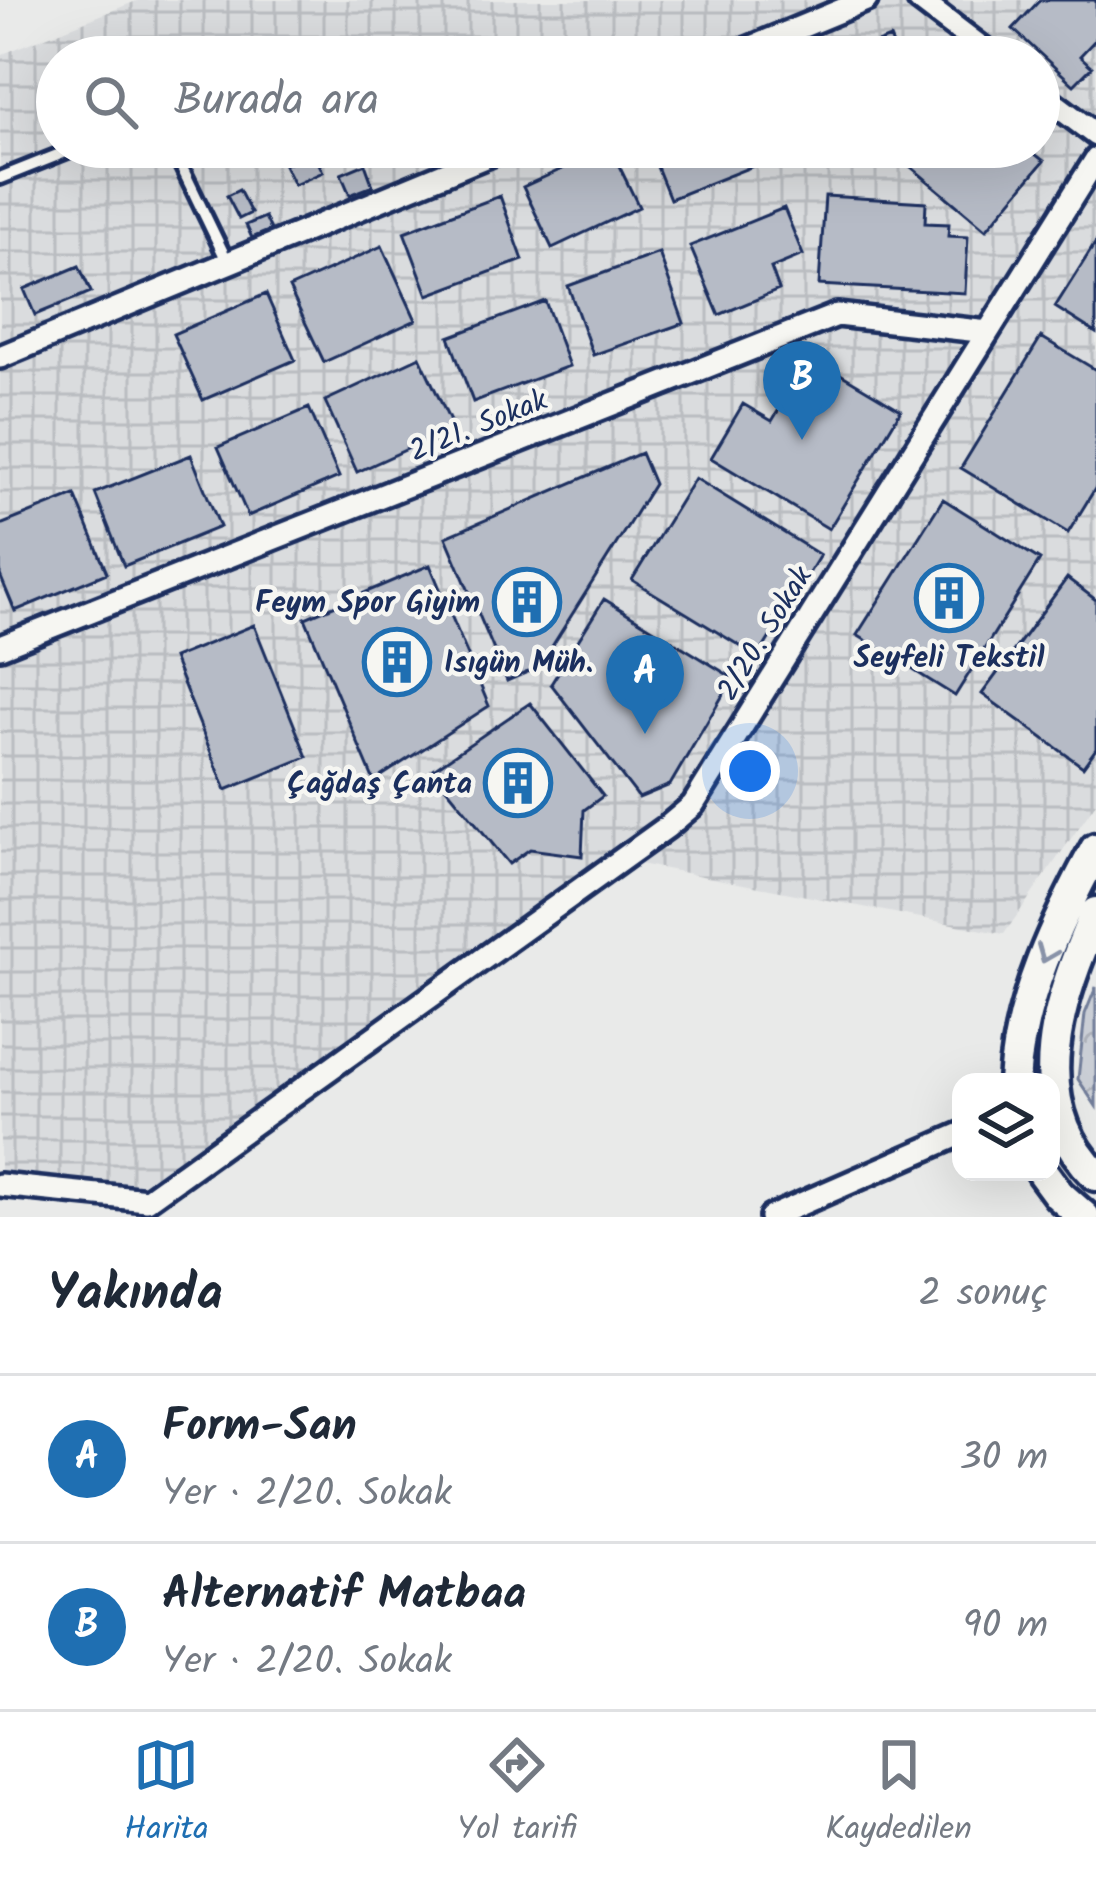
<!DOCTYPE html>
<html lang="tr">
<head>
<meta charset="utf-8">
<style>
	:root { --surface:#fff; --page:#f2f2f3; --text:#1f2937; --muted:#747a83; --line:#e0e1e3; --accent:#1f6fb2 }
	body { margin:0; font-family:Kalam,sans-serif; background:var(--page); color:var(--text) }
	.controls { position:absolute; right:36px; bottom:36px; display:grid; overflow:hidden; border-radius:24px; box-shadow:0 12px 48px #0002 }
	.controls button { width:108px; height:108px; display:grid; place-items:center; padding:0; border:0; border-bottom:3px solid var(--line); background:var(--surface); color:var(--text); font:60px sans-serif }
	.you { position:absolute; left:750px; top:771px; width:42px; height:42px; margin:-30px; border:9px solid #fff; border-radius:50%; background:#1a73e8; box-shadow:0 0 0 18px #1a73e833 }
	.badge { display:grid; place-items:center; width:78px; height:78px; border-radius:50%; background:var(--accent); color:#fff; font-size:39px; font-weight:700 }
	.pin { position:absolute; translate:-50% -99px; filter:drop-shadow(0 3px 6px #0008) }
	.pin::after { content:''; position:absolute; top:63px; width:42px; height:36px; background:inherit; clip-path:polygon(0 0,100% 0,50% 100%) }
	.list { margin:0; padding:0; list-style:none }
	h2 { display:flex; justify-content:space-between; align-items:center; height:156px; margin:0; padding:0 48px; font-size:51px }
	h2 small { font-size:39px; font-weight:400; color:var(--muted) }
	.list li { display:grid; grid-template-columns:78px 1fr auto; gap:36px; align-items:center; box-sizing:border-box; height:168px; padding:0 48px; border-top:3px solid var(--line) }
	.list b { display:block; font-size:45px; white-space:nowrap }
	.list p { margin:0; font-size:39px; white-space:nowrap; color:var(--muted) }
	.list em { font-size:39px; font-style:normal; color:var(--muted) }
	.icon { flex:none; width:66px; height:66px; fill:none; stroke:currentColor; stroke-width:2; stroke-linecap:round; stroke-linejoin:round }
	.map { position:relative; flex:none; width:1096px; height:1217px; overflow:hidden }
	.search { position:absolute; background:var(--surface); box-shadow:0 12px 48px #0002; left:36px; right:36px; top:36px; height:132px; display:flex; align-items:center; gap:30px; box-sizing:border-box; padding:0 42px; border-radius:66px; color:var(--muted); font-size:45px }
	.sheet { height:492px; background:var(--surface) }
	nav { display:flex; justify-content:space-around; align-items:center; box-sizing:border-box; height:168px; border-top:3px solid var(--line); background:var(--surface); font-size:33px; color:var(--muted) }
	nav a { display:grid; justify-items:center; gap:6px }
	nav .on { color:var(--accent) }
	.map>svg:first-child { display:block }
</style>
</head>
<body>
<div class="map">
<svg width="1096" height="1217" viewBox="0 0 1096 1217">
	<defs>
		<pattern id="industrial-grid" width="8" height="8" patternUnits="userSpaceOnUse" patternTransform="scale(3)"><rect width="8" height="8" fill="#dadcde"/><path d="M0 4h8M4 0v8" fill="none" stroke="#babdc1"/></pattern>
		<pattern id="forest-crowns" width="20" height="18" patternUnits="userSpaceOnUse" patternTransform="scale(3)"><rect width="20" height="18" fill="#caced5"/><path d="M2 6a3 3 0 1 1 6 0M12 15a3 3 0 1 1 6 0" fill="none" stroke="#adb1b9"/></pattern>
	</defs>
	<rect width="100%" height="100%" fill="#e9eae9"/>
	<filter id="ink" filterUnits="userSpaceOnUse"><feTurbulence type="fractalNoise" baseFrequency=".00833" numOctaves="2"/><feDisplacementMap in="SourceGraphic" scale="24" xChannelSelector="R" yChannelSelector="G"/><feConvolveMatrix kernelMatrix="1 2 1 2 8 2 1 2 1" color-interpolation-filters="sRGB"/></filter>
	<g filter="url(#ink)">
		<!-- industrial -->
		<path fill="url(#industrial-grid)" fill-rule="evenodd" d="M139,0H1096V803L1004,934L624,861L143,1213L0,1198V55ZM57,57H1039V147H57Z"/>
		<!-- forest -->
		<path fill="url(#forest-crowns)" stroke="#727e9a" stroke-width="3" d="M1096,987V1106L1078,1079L1085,1014Z"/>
		<!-- building -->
		<path fill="#b6bbc6" stroke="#1b2f5e" stroke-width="3" d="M1040,0H1096V39L1080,56L1092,67L1074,85L1013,29Z
			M890,38L898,57H841Z
			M610,147L639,207L552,248L523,187Z
			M649,147H755L761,163L670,199Z
			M906,147H1026L1044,161L986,230L898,156Z
			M313,151L323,172L294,185L284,165Z
			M365,164L373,186L350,195L341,174Z
			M239,190L251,213L239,219L227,196Z
			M500,196L523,260L428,295L404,232Z
			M825,196L926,202L925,223L949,224L948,236L968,237L965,293L819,285Z
			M784,208L803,255L771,268L779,290L719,315L690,246Z
			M265,217L271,230L252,238L246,225Z
			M1096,242V333L1055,307Z
			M382,246L416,320L324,362L289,288Z
			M659,253L684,323L593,355L568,286Z
			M79,266L91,292L35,315L24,289Z
			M266,294L295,360L203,400L173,334Z
			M545,301L569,366L473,402L449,337Z
			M1041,337L1096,370V487L1068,533L961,468Z
			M420,357L453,428L357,472L325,401Z
			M832,369L901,410L829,529L711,458L743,404L772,421L795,383L816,396Z
			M309,408L339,477L248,516L218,447Z
			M641,453L654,484L539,667L507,681L446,537Z
			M191,455L220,527L124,566L95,493Z
			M695,478L820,555L758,657L632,580Z
			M75,495L107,573L15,611L0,575V525Z
			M943,499L1040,560L955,696L857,635Z
			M430,565L489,706L374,781L305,618Z
			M1067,578L1096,600V749L1083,767L982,694Z
			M604,599L733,678L670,785L639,798L551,684Z
			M254,625L307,757L226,790L173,658Z
			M530,703L603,796L584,810L582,856L530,849L509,864L432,770Z"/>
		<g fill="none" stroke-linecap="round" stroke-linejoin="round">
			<!-- service casing -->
			<g stroke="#1b2f5e" stroke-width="20">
				<path id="service" d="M172,147L228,263
					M0,178L78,147"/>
			</g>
			<!-- minor casing -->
			<g stroke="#1b2f5e" stroke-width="30">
				<path id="minor" d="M919,0L994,57
					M728,57L866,0
					M1039,92L1096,135
					M0,357L509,147
					M0,647L837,315L988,332
					M0,1185L147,1200L667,827L693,805L1096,159
					M771,1217L961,1134"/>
			</g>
			<!-- secondary casing -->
			<g stroke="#1b2f5e" stroke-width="39">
				<path id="secondary" d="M1096,913C1060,996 1021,1101 1096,1175
					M1014,1082C1019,999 1057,921 1096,849
					M1042,1172L1059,1195L1084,1217"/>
			</g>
			<!-- service -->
			<use href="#service" stroke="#f6f6f2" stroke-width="10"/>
			<!-- minor -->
			<use href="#minor" stroke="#f6f6f2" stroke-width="21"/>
			<!-- secondary -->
			<use href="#secondary" stroke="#f6f6f2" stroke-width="30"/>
		</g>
		<!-- one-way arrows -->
		<defs><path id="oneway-chevron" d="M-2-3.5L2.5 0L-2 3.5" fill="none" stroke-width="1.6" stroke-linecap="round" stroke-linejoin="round" transform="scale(3)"/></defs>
		<use stroke="#8892a8" href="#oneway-chevron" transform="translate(1046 954) rotate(112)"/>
	</g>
	<!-- icons -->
	<defs>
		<g id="building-ring" transform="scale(3.45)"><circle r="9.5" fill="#f6f6f2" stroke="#1f6fb2" stroke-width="1.5"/><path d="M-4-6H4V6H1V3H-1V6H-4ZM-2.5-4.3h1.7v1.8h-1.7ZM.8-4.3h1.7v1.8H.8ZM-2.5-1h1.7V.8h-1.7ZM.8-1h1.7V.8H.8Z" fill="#1f6fb2"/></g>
	</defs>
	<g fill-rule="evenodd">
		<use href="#building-ring" x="949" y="598"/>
		<use href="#building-ring" x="527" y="602"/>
		<use href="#building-ring" x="397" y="662"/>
		<use href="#building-ring" x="518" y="783"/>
	</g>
	<g text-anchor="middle" stroke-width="9" stroke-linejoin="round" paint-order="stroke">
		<!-- street labels -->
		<g font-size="30" fill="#1b2f5e" stroke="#f6f6f2">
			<text transform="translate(478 425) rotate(-22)" y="10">2/21. Sokak</text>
			<text transform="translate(764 633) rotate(-58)" y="10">2/20. Sokak</text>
		</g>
		<!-- poi labels -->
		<g font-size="30" font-weight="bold" fill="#1b2f5e" stroke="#f6f6f2" text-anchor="end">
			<text x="480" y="612">Feym Spor Giyim</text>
			<text x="949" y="667" text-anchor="middle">Seyfeli Tekstil</text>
			<text x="444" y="672" text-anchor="start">Isıgün Müh.</text>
			<text x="472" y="793">Çağdaş Çanta</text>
		</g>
	</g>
</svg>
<div class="controls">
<button><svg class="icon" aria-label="layers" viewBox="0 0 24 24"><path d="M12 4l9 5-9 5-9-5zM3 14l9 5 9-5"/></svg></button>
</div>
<div class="you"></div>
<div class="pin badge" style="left:645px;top:734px">A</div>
<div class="pin badge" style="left:802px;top:440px">B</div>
<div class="search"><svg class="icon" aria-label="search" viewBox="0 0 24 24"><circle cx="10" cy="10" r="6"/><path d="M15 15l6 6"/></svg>Burada ara</div>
</div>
<section class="sheet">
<h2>Yakında<small>2 sonuç</small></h2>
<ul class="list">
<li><span class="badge">A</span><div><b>Form-San</b><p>Yer · 2/20. Sokak</p></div><em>30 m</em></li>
<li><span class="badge">B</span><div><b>Alternatif Matbaa</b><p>Yer · 2/20. Sokak</p></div><em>90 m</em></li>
</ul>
</section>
<nav>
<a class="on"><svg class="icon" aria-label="map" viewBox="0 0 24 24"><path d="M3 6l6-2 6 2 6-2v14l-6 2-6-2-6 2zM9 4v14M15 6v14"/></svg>Harita</a>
<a><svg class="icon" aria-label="directions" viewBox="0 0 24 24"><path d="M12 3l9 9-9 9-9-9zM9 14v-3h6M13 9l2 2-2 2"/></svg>Yol tarifi</a>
<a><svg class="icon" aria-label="saved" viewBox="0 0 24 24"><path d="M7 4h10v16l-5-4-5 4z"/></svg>Kaydedilen</a>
</nav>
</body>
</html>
